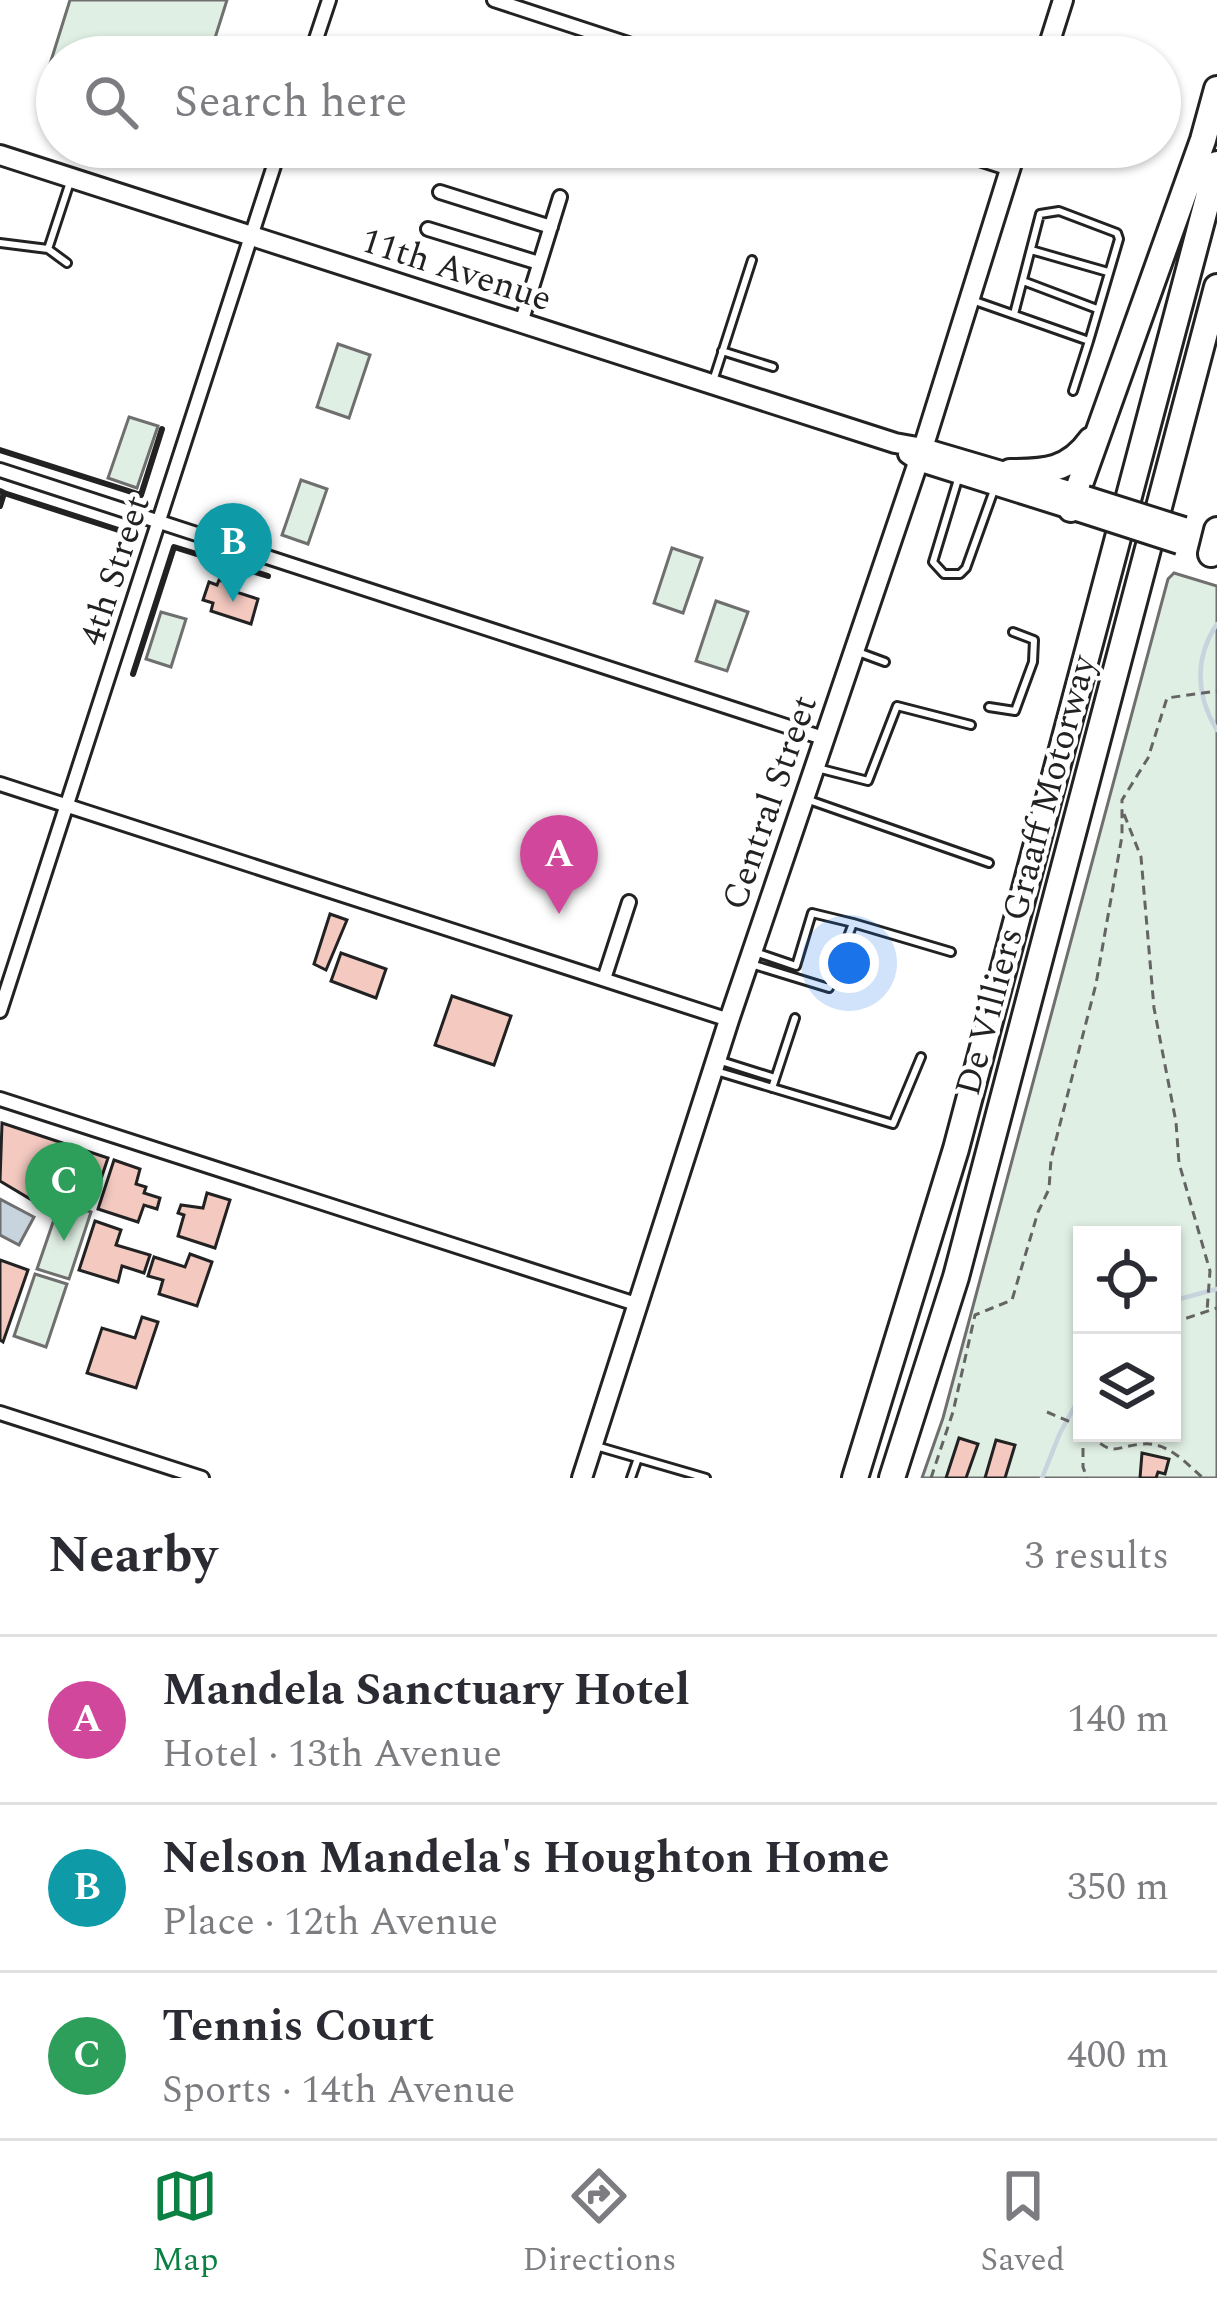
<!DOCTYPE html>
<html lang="en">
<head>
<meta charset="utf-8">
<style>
	:root { --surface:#fff; --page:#f7f7f7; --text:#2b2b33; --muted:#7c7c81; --line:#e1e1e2; --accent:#0b8043 }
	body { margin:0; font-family:Spectral,serif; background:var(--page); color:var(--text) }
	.controls { position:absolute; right:36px; bottom:36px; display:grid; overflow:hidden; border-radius:0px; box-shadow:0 3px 9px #0004 }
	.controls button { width:108px; height:108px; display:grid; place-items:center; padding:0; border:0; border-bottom:3px solid var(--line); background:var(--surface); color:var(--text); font:60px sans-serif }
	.you { position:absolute; left:849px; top:963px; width:42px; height:42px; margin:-30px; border:9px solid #fff; border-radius:50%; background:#1a73e8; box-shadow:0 0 0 18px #1a73e833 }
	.badge { display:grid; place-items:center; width:78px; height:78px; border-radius:50%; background:var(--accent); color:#fff; font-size:39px; font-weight:700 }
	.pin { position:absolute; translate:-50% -99px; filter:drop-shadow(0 3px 6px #0008) }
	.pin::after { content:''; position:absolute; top:63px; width:42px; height:36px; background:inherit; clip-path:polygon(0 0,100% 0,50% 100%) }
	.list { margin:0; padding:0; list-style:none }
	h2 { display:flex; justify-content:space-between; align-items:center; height:156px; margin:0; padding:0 48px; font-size:51px }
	h2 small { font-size:39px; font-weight:400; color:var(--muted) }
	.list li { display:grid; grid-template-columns:78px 1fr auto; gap:36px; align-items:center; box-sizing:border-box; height:168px; padding:0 48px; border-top:3px solid var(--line) }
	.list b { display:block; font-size:45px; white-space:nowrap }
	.list p { margin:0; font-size:39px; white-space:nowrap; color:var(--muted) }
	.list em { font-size:39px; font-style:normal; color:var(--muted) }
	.icon { flex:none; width:66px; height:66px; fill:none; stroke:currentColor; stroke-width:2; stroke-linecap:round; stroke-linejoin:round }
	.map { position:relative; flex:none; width:1217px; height:1478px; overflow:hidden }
	.search { position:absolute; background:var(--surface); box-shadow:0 3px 9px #0004; left:36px; right:36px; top:36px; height:132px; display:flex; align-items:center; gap:30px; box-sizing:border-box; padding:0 42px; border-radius:66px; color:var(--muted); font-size:45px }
	.sheet { height:660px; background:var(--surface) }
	nav { display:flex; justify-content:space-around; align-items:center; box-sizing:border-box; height:168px; border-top:3px solid var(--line); background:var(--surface); font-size:33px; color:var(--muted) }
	nav a { display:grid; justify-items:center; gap:6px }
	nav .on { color:var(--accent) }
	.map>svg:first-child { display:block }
</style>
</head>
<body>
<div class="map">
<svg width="1217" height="1478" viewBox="0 0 1217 1478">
	<rect width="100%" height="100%" fill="#fff"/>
	<!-- green -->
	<path fill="#e0efe3" stroke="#6f6f6f" stroke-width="3" fill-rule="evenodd" d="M70,0H227L209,57H57V101L40,96Z
		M338,344L370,355L349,418L317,407Z
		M129,417L158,426L137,488L108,478Z
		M301,480L327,489L308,544L282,535Z
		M672,548L702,558L683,613L654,603Z
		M1174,573L1217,586V1478H922L943,1418L1168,579ZM1082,1235H1172V1433H1082Z
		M716,601L748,612L727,671L696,661Z
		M161,612L186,619L171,667L146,659Z
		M60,1202L91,1212L69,1279L37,1269Z
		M35,1274L67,1284L46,1347L14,1336Z"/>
	<!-- water -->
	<path fill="#c7d3dd" stroke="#6f6f6f" stroke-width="3" d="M0,1199L34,1217L19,1245L0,1235Z"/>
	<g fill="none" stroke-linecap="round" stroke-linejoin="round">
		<!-- stream -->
		<path stroke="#c7d3dd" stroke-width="4.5" d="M1217,624C1194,658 1196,696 1217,730
			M1172,1301L1217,1289
			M1042,1478L1060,1433L1082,1393"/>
	</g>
	<!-- building -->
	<path fill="#f3c9c0" stroke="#222" stroke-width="3" d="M219,580L235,585L233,591L258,599L251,624L211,611L213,603L203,600L209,582L217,585Z
		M330,914L347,920L326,970L314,964Z
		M341,953L386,969L376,998L331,981Z
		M452,996L511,1016L494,1065L435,1045Z
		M2,1123L108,1158L93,1203L62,1193L47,1209L0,1181Z
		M114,1160L140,1169L136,1184L146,1187L144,1193L160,1198L157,1209L144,1205L138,1222L98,1209Z
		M207,1193L230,1200L215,1248L178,1236L184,1215L178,1213L181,1205L203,1208Z
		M95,1221L121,1230L116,1245L150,1255L144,1273L122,1266L118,1282L79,1270Z
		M190,1254L212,1262L197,1306L159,1294L163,1280L148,1276L154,1257L185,1267Z
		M0,1260L28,1270L3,1342L0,1340Z
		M142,1317L158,1322L136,1388L87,1373L102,1328L135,1338Z
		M959,1438L978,1444L966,1478H946Z
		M996,1440L1015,1445L1005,1478H985Z
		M1142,1453L1169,1459L1165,1474L1158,1472L1156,1478H1140Z"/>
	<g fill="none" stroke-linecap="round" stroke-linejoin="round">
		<!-- service casing -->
		<g stroke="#222" stroke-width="12">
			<path id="service" d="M0,243L48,249L70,182
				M48,249L67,263
				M1031,250L1108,272
				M1023,281L1097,309
				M972,300L1089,341L1073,391
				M1014,314L1040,214L1059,211L1117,233L1119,239L1089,341
				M722,351L773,367
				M713,381L752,260
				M959,476L933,562L944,574H960L966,568L994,490
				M858,652L885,662
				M989,707L1015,711L1033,662L1034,640L1013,632
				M821,769L868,781L897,706L971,725
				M806,799L989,863
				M853,923L951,952
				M751,964L829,988L853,923L812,913L796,966L758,953
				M721,1061L775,1078
				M716,1071L893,1124L921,1057
				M772,1088L795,1018
				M596,1446L706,1478
				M631,1478L638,1458"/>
		</g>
		<!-- minor casing -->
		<g stroke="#222" stroke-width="18">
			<path id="minor" d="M494,0L668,57
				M310,57L329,0
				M942,147L1010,169
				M440,192L551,227
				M428,229L539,263
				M521,323L560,197
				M0,470L823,738
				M0,784L729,1020
				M604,979L629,902
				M0,1011L280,147
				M0,1099L639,1305
				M0,1413L202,1478"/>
		</g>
		<!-- secondary casing -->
		<g stroke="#222" stroke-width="24">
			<path id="secondary" d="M1045,57L1063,0
				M0,155L895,443L923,448L1086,496
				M908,454L918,461L1080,512
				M582,1478L729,1020L923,448L1017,147"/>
		</g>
		<!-- motorway casing -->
		<g stroke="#222" stroke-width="30">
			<path id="motorway" d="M1010,472C1045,472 1069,471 1091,440
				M1071,509L1203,140L1217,89
				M1211,554L1217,530
				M855,1478L956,1149L1217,164
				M892,1478L956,1277L1217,287"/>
		</g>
		<!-- path -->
		<path stroke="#646464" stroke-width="3" stroke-dasharray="9 6" stroke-linecap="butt" d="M1124,814L1141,857L1154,1008L1176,1122L1179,1163L1210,1271L1207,1311
			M1172,1323L1217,1308
			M1047,1412L1082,1427
			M1083,1433V1467L1087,1478
			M1089,1433C1114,1459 1114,1446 1143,1444C1168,1442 1186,1463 1203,1478
			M931,1478L953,1412L975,1315L1012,1300L1038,1212L1049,1189L1051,1159L1096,984L1122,836V800L1148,758L1167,698L1217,691"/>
		<!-- service -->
		<use href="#service" stroke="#fff" stroke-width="6"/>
		<!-- minor -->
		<use href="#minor" stroke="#fff" stroke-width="12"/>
		<!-- secondary -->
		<use href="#secondary" stroke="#fff" stroke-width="18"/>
		<!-- motorway -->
		<use href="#motorway" stroke="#fff" stroke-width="24"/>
		<!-- secondary-bridge casing -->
		<g stroke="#222" stroke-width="24" stroke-linecap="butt">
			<path id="secondary-bridge" d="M1086,496L1184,527
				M1080,512L1179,544"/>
		</g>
		<!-- secondary-bridge -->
		<use href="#secondary-bridge" stroke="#fff" stroke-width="18"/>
		<!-- wall -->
		<path stroke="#222" stroke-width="6" d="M0,450L141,495L162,429
			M0,491L4,493L0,506
			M4,493L134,535
			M133,674L174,547L268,576"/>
	</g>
	<g text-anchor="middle" stroke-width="9" stroke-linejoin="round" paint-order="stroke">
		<!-- street labels -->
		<g font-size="36" fill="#222" stroke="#fff">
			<text transform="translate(457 268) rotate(18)" y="13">11th Avenue</text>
			<text transform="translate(113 570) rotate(-72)" y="13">4th Street</text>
			<text transform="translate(768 802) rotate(-71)" y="13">Central Street</text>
			<text transform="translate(1024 875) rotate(-75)" y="13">De Villiers Graaff Motorway</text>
		</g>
	</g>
</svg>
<div class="controls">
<button><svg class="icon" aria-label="locate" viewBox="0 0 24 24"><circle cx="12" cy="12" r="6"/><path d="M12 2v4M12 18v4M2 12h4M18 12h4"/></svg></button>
<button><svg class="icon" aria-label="layers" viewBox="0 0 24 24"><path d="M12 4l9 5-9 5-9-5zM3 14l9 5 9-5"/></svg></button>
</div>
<div class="you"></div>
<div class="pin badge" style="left:559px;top:914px;background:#d1479c">A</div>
<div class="pin badge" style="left:233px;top:602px;background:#0f9aa8">B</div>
<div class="pin badge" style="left:64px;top:1241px;background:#2e9e5b">C</div>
<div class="search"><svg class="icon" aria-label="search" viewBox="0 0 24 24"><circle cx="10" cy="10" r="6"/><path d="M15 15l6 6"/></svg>Search here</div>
</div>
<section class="sheet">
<h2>Nearby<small>3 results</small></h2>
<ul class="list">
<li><span class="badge" style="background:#d1479c">A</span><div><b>Mandela Sanctuary Hotel</b><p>Hotel · 13th Avenue</p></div><em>140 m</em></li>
<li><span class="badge" style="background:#0f9aa8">B</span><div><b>Nelson Mandela's Houghton Home</b><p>Place · 12th Avenue</p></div><em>350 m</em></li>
<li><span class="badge" style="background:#2e9e5b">C</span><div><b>Tennis Court</b><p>Sports · 14th Avenue</p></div><em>400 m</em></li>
</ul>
</section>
<nav>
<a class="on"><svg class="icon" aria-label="map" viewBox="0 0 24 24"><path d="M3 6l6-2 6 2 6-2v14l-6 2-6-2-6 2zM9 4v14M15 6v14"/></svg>Map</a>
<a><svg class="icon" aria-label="directions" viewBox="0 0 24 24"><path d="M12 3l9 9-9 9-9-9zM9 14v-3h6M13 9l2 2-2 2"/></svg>Directions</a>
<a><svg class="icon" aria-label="saved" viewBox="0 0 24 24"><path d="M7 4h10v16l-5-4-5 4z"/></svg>Saved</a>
</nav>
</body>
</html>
